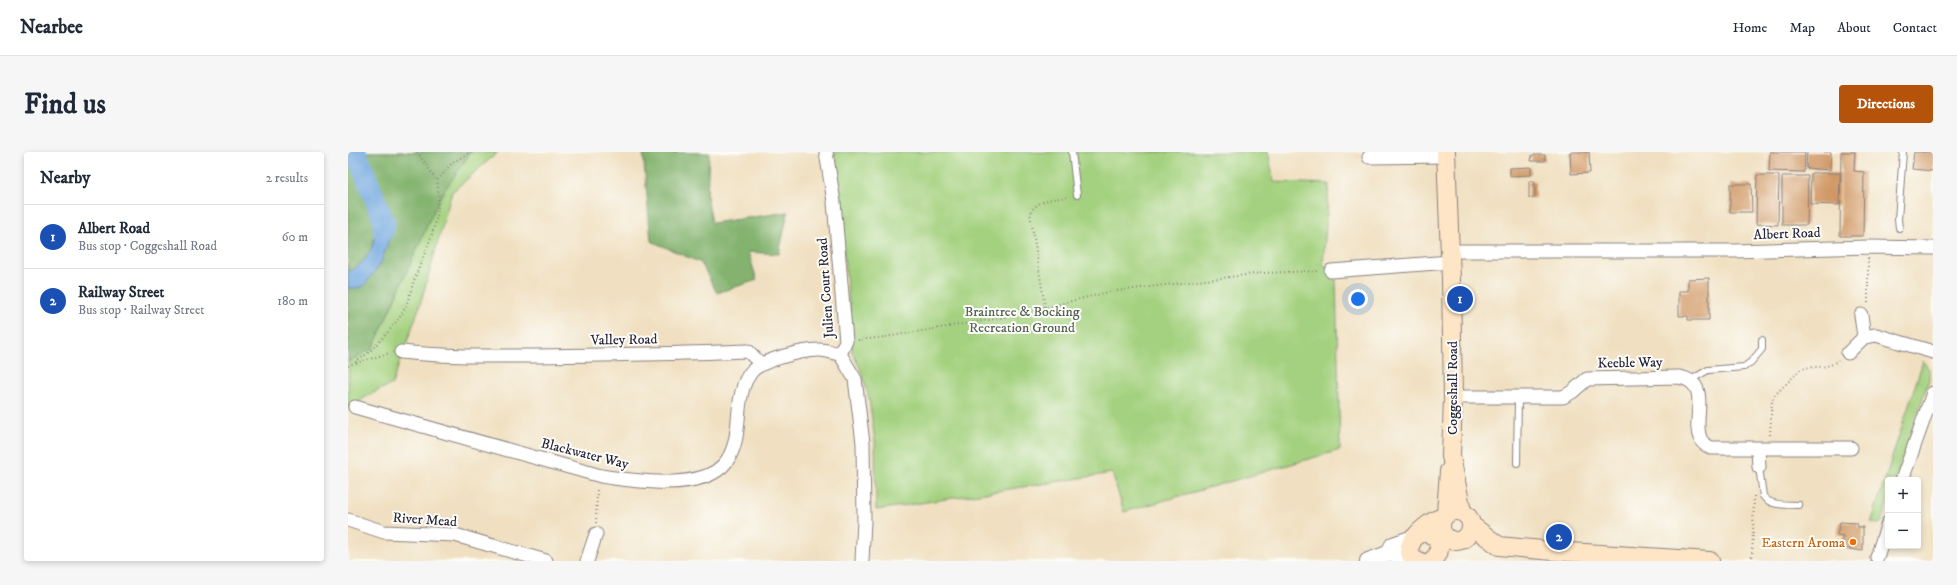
<!DOCTYPE html>
<html lang="en">
<head>
<meta charset="utf-8">
<style>
	:root { --surface:#fff; --page:#f6f6f7; --text:#1f2937; --muted:#747a83; --line:#e0e1e3; --accent:#b45309 }
	body { margin:0; font-family:"IM FELL DW Pica",serif; background:var(--page); color:var(--text) }
	.controls { position:absolute; right:12px; bottom:12px; display:grid; overflow:hidden; border-radius:4px; box-shadow:0 2px 6px #0003 }
	.controls button { width:36px; height:36px; display:grid; place-items:center; padding:0; border:0; border-bottom:1px solid var(--line); background:var(--surface); color:var(--text); font:20px sans-serif }
	.you { position:absolute; left:1010px; top:147px; width:14px; height:14px; margin:-10px; border:3px solid #fff; border-radius:50%; background:#1a73e8; box-shadow:0 0 0 6px #1a73e833 }
	.badge { display:grid; place-items:center; width:26px; height:26px; border-radius:50%; background:var(--accent); color:#fff; font-size:13px; font-weight:700 }
	.pin { position:absolute; translate:-50% -50%; border:2px solid #fff; box-shadow:0 1px 4px #0006 }
	.list { margin:0; padding:0; list-style:none }
	h2 { display:flex; justify-content:space-between; align-items:center; height:52px; margin:0; padding:0 16px; font-size:17px }
	h2 small { font-size:13px; font-weight:400; color:var(--muted) }
	.list li { display:grid; grid-template-columns:26px 1fr auto; gap:12px; align-items:center; box-sizing:border-box; height:64px; padding:0 16px; border-top:1px solid var(--line) }
	.list b { display:block; font-size:15px; white-space:nowrap }
	.list p { margin:0; font-size:13px; white-space:nowrap; color:var(--muted) }
	.list em { font-size:13px; font-style:normal; color:var(--muted) }
	.map { position:relative; flex:none; width:1585px; height:409px; overflow:hidden; border-radius:4px }
	header { display:flex; align-items:center; gap:24px; box-sizing:border-box; height:56px; padding:0 20px; background:var(--surface); border-bottom:1px solid var(--line) }
	header strong { font-size:19px }
	nav { display:flex; gap:22px; margin-inline-start:auto; font-size:14px }
	.intro { display:flex; align-items:center; justify-content:space-between; box-sizing:border-box; height:96px; padding:0 24px }
	h1 { margin:0; font-size:28px }
	.button { padding:10px 18px; border-radius:4px; background:var(--accent); color:#fff; font-size:14px; font-weight:700 }
	main { display:flex; gap:24px; padding:0 24px }
	aside { flex:1; background:var(--surface); border-radius:4px; box-shadow:0 2px 6px #0003 }
	.map>svg:first-child { display:block }
</style>
</head>
<body>
<header>
<strong>Nearbee</strong>
<nav><a>Home</a><a>Map</a><a>About</a><a>Contact</a></nav>
</header>
<div class="intro"><h1>Find us</h1><a class="button">Directions</a></div>
<main>
<aside>
<h2>Nearby<small>2 results</small></h2>
<ul class="list">
<li><span class="badge" style="background:#1a4fb4">1</span><div><b>Albert Road</b><p>Bus stop · Coggeshall Road</p></div><em>60 m</em></li>
<li><span class="badge" style="background:#1a4fb4">2</span><div><b>Railway Street</b><p>Bus stop · Railway Street</p></div><em>180 m</em></li>
</ul>
</aside>
<div class="map">
<svg width="1585" height="409" viewBox="0 0 1585 409">
	<rect width="100%" height="100%" fill="#fdfcf7"/>
	<filter id="ink" filterUnits="userSpaceOnUse"><feTurbulence type="fractalNoise" baseFrequency=".025" numOctaves="2"/><feDisplacementMap in="SourceGraphic" scale="8" xChannelSelector="R" yChannelSelector="G"/><feConvolveMatrix kernelMatrix="1 2 1 2 8 2 1 2 1" color-interpolation-filters="sRGB"/></filter>
	<filter id="wash" filterUnits="userSpaceOnUse"><feTurbulence type="fractalNoise" baseFrequency=".012" numOctaves="4" result="noise"/><feDisplacementMap in="SourceGraphic" scale="16" xChannelSelector="R" yChannelSelector="G"/><feGaussianBlur stdDeviation="0.9" result="paint"/><feColorMatrix in="noise" values="0 0 0 0 0 0 0 0 0 0 0 0 0 0 0 0 0 1.4 0 .05"/><feComposite in="paint" operator="in"/></filter>
	<g filter="url(#wash)">
		<rect width="100%" height="100%" fill="#f0e0c1"/>
		<!-- green -->
		<path fill="#a4d17f" stroke="#637a5d" d="M0,0H150L104,40L71,156L44,232L19,244L0,258Z
			M486,0H920L926,30L981,32L975,112L988,126L992,298L776,360L764,321L528,358L527,289L521,246L513,218L504,200L503,172Z
			M1575,209L1581,217V228L1547,328H1540V349L1533,371L1531,372L1523,371Z"/>
		<!-- forest -->
		<path fill="#83b36e" stroke="#526a54" d="M0,0H123L92,45L25,196L0,210Z
			M295,0L361,1L359,44L364,71L440,60L431,102L400,100L409,128L369,141L353,111L303,89Z"/>
		<!-- water -->
		<path fill="#72a8e0" stroke="#4a658e" d="M35,51L40,56L44,65L42,84L33,111L16,134L9,136H0V119C5,119 7,116 11,113C30,98 27,74 30,53Z"/>
		<g fill="none" stroke-linecap="round" stroke-linejoin="round">
			<!-- river -->
			<path stroke="#72a8e0" stroke-width="21" d="M8,0L37,72L35,79"/>
		</g>
		<g id="blocks">
			<!-- building -->
			<path fill="#d09763" d="M1222,0H1241L1242,21L1223,22Z
				M1422,0H1457L1456,20L1421,19Z
				M1459,0H1483L1482,18L1458,16Z
				M1493,0H1507L1506,19L1516,20L1515,84H1492Z
				M1566,0H1585V19L1564,17Z
				M1184,3H1197V9H1183Z
				M1183,15V23L1162,24V16Z
				M1463,21H1492L1491,53L1462,52Z
				M1409,23H1431L1430,73L1408,72Z
				M1434,24H1460L1459,73H1434Z
				M1181,29H1187V46H1181Z
				M1382,32H1403L1404,60H1382Z
				M1361,126V168H1340V164H1331V139H1340V127Z
				M1492,370L1509,371L1510,375H1515V399L1494,396L1495,384L1489,383Z"/>
		</g>
	</g>
	<g filter="url(#ink)">
		<use href="#blocks" fill-opacity="0" stroke="#89817e" stroke-width="1"/>
		<g fill="none" stroke-linecap="round" stroke-linejoin="round">
			<!-- service casing -->
			<g stroke="#89817e" stroke-width="8">
				<path id="service" d="M724,0L729,43
					M1551,76L1550,67L1555,0
					M1341,229L1360,218L1396,215L1403,210L1414,197V188
					M1169,311L1170,245
					M1411,315L1415,344C1423,355 1439,352 1451,353"/>
			</g>
			<!-- minor casing -->
			<g stroke="#89817e" stroke-width="15">
				<path id="minor" d="M478,0L486,50L498,189L492,202
					M1021,5L1098,4
					M1102,99H1386L1520,95L1585,96
					M983,119L1102,110
					M1513,163L1516,185
					M53,200C98,205 143,204 187,204C258,203 329,202 400,199L413,212
					M1500,201L1516,185L1528,183L1585,200
					M492,202L507,227L515,291L516,368L514,409
					M1105,245H1215L1224,240L1239,227L1331,225C1366,231 1342,269 1353,288C1355,292 1360,294 1363,296H1503
					M7,255L253,324C285,329 356,340 378,310C394,288 387,260 395,236C396,232 400,224 403,220C413,208 455,198 471,198C478,198 485,201 492,202
					M1410,297L1411,315
					M1554,328L1585,241
					M0,368L36,380L107,383L198,409
					M1529,405L1540,371
					M239,409L248,382"/>
			</g>
			<!-- tertiary casing -->
			<g stroke="#89817e" stroke-width="18">
				<path id="tertiary" d="M1040,402L1045,393L1065,386
					M1020,409L1040,402L1064,403"/>
			</g>
			<!-- secondary casing -->
			<g stroke="#89817e" stroke-width="20">
				<path id="secondary" d="M1098,0L1103,128L1105,245L1103,304L1114,360
					M1093 374a15 15 0 1 1 30 0a15 15 0 1 1-30 0Z
					M1098,361L1101,319
					M1123,373L1151,394L1205,399L1362,409
					M1076,380L1087,384C1092,394 1094,402 1083,409
					M1071,409C1045,398 1080,369 1093,366"/>
			</g>
			<!-- path -->
			<path stroke="#89817e" stroke-width="2" stroke-dasharray="1 3" stroke-linecap="butt" d="M69,0L89,29
				M1520,106V154
				M697,155L682,61C691,47 704,47 720,45
				M510,188L537,185L652,166L761,140L914,121L971,119
				M8,211L42,201
				M0,214C19,206 39,182 51,166C60,154 62,139 67,126C79,93 96,64 89,29L105,10L124,0
				M1422,283L1424,249L1426,244L1452,218C1465,212 1478,219 1490,208
				M248,371L249,336
				M1404,409L1406,344"/>
			<!-- service -->
			<use href="#service" stroke="#fff" stroke-width="6"/>
			<!-- minor -->
			<use href="#minor" stroke="#fff" stroke-width="13"/>
			<!-- tertiary -->
			<use href="#tertiary" stroke="#fff" stroke-width="16"/>
			<!-- secondary -->
			<use href="#secondary" stroke="#fee5c5" stroke-width="18"/>
		</g>
	</g>
	<!-- markers -->
	<circle fill="#e8710a" stroke="#fdfcf7" stroke-width="1.5" cx="1505" cy="390" r="4"/>
	<g text-anchor="middle" stroke-width="4" stroke-linejoin="round" paint-order="stroke">
		<!-- street labels -->
		<g font-size="14" fill="#22223b" stroke="#fdfcf7">
			<text transform="translate(1439 81) rotate(-2)" y="5">Albert Road</text>
			<text transform="translate(477 136) rotate(-94)" y="5">Julien Court Road</text>
			<text transform="translate(276 187) rotate(-1)" y="5">Valley Road</text>
			<text transform="translate(1282 210) rotate(-1)" y="5">Keeble Way</text>
			<text transform="translate(1104 236) rotate(-90)" y="5">Coggeshall Road</text>
			<text transform="translate(237 301) rotate(14)" y="5">Blackwater Way</text>
			<text transform="translate(77 367) rotate(4)" y="5">River Mead</text>
		</g>
		<!-- park labels -->
		<g font-size="14" fill="#505f53" stroke="#fdfcf7">
			<text x="674" y="164">Braintree &amp; Bocking<tspan x="674" dy="16">Recreation Ground</tspan></text>
		</g>
		<!-- food labels -->
		<g font-size="14" fill="#c56008" stroke="#fdfcf7" text-anchor="end">
			<text x="1497" y="395">Eastern Aroma</text>
		</g>
	</g>
</svg>
<div class="controls">
<button>+</button>
<button>−</button>
</div>
<div class="you"></div>
<div class="pin badge" style="left:1112px;top:147px;background:#1a4fb4">1</div>
<div class="pin badge" style="left:1211px;top:385px;background:#1a4fb4">2</div>
</div>
</main>
</body>
</html>
